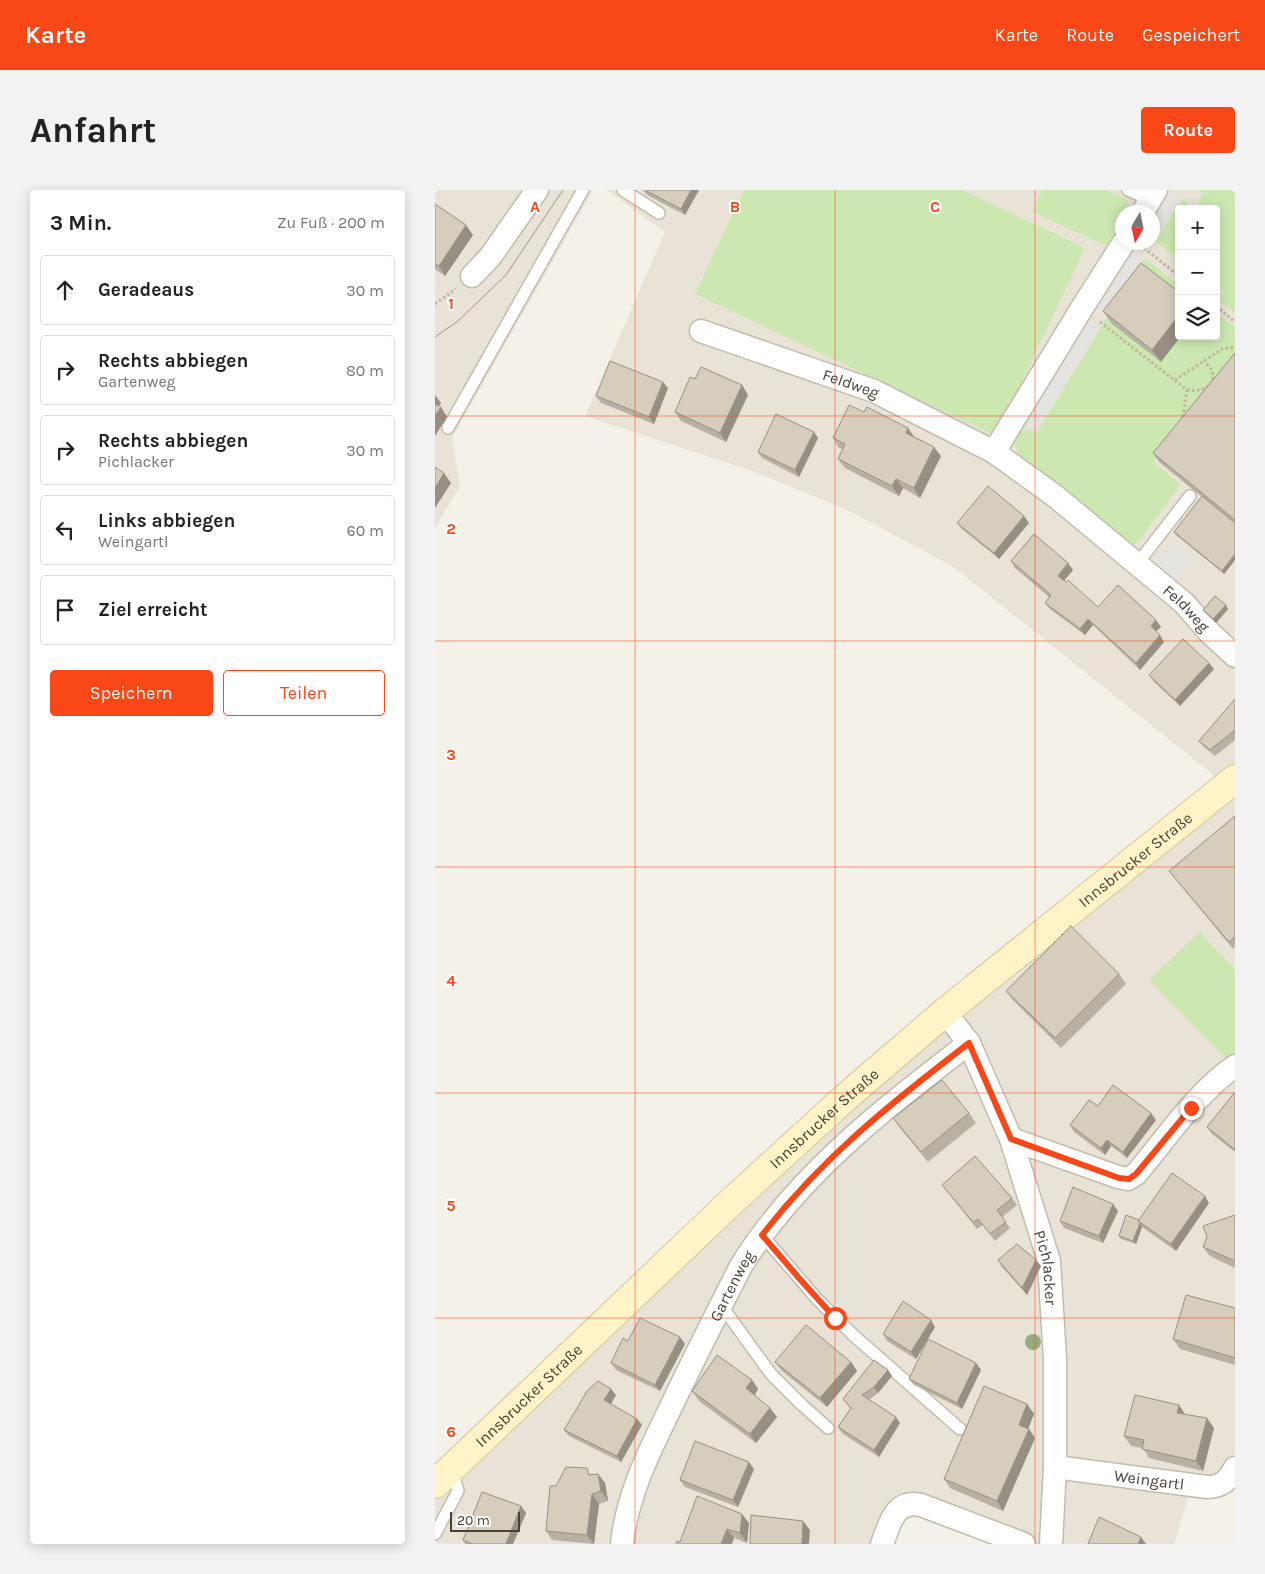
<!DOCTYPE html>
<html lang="de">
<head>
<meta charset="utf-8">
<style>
	:root { --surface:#fff; --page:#f2f2f2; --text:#222; --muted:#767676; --line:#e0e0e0; --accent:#fa4718 }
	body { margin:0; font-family:Karla,sans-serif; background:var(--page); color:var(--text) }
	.controls { position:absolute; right:15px; top:15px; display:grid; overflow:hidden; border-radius:5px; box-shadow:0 2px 12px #0003 }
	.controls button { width:45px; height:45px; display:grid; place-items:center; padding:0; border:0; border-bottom:1px solid var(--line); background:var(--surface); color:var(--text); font:25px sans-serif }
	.compass { position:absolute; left:680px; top:15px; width:45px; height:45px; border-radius:50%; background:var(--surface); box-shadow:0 2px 12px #0003; rotate:189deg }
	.scale { position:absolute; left:15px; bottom:12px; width:70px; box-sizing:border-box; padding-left:5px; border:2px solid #474136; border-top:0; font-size:14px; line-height:18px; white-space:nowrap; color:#474136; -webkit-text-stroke:4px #fff; paint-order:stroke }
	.stop { position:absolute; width:15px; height:15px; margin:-11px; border:4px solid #fa4718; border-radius:50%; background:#fff }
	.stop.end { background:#fa4718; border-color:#fff; box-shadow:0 1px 5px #0008 }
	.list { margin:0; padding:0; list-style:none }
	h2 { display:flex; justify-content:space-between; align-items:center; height:65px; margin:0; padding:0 20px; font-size:21px }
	h2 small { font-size:16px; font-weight:400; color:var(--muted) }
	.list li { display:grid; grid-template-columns:32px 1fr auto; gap:15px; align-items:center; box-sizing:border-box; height:70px; margin:0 10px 10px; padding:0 10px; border:1px solid var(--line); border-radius:5px }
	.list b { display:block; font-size:19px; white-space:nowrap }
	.list p { margin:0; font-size:16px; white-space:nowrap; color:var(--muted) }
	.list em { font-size:16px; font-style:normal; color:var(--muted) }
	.actions { display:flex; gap:10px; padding:15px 20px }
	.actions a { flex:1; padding:11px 0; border:1px solid var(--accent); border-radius:5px; text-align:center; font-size:18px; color:var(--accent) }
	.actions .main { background:var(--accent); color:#fff }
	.icon { flex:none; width:28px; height:28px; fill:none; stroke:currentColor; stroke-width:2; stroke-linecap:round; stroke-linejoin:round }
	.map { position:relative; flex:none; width:800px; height:1354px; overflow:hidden; border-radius:5px }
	header { display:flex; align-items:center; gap:30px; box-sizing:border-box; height:70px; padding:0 25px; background:var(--accent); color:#fff }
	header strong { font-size:24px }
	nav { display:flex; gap:28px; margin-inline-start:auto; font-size:18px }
	.intro { display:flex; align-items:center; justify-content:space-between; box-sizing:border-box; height:120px; padding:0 30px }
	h1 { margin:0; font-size:35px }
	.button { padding:12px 22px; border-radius:5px; background:var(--accent); color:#fff; font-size:18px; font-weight:700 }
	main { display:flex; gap:30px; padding:0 30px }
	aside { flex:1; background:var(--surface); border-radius:5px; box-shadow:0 2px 12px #0003 }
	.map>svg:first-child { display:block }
</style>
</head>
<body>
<header>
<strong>Karte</strong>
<nav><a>Karte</a><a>Route</a><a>Gespeichert</a></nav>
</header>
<div class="intro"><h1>Anfahrt</h1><a class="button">Route</a></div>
<main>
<aside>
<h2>3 Min.<small>Zu Fuß · 200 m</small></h2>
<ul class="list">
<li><svg class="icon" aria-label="ahead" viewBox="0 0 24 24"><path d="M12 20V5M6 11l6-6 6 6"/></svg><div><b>Geradeaus</b></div><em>30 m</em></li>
<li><svg class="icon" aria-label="right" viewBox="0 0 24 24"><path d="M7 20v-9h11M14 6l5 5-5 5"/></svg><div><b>Rechts abbiegen</b><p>Gartenweg</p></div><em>80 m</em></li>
<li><svg class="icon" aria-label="right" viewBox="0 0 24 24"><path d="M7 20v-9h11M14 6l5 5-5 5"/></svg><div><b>Rechts abbiegen</b><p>Pichlacker</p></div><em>30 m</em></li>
<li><svg class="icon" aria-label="left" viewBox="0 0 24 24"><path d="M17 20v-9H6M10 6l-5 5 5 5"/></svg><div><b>Links abbiegen</b><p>Weingartl</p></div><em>60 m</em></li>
<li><svg class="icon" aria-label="arrive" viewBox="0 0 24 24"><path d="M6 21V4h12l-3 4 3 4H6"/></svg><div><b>Ziel erreicht</b></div></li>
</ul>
<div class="actions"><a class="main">Speichern</a><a>Teilen</a></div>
</aside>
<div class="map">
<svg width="800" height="1354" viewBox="0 0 800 1354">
	<rect width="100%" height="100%" fill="#f4f1e8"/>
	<!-- residential -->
	<path fill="#e8e3d6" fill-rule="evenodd" d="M0,0H158L17,248L25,296L0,338V97L1,94L0,93Z
		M171,0H763L767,2L761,19L747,9L720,52L744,69V146H781V96L789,101L800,86V1298L798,1303L754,1305L739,1354H566L489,1324L466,1331L456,1354H0V1280L781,587L520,378L415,321L317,281L150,226L230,42ZM688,22H718V52H688Z"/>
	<!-- green -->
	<path fill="#cce8b0" d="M309,0H527L650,58L561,246L260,104Z
		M607,0H671L694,10L672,56L597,22Z
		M763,0H800V123L783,109L789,101L781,96V19H761L767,3Z
		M747,9L760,19H744V69L720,52Z
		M709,68L744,95V146H781V123L800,137V174L718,272L746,295L701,354L694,355L607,282L586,270L579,254L583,237L602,242Z
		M765,742L800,780V865L789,867L714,790Z"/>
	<!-- parking -->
	<path fill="#e5e3df" d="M732,0L747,9L720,52L718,51V24Z
		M695,60L709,68L674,124L660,116Z
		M651,129L666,137L602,242L583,237Z
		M738,352L758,369L738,393L717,376Z"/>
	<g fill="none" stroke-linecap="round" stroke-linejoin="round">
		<!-- lane casing -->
		<g stroke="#c2bcad" stroke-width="14">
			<path id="lane" d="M188,0L224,23
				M693,0L716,10
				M13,238L148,0
				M702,374L755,306
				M327,1045L382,1109L417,1144L525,1239
				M286,1115L336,1184L367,1215L393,1238
				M0,1344L23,1301L17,1280"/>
		</g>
		<!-- street casing -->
		<g stroke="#c2bcad" stroke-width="25">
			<g id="street">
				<path d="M708,22L721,0"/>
				<path d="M37,86L55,67L102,0"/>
				<path id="s1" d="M266,141L439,201L559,262L620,306L749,413L775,443L800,466"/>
				<path d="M559,262L647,118L689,52"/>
				<path id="s2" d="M510,822L534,853L576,949L614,1071L620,1169V1277L616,1354"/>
				<path d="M576,949L683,987L693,989L701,984C732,948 760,904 800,876"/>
				<path id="s3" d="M620,1277L772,1297C786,1297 793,1291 800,1278"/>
				<path id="s4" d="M187,1354C192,1305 214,1262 235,1219C258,1170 282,1123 306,1076C363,984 450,918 534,853"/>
				<path d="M447,1354C455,1334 459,1309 486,1315L589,1354"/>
			</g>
		</g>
		<!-- secondary casing -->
		<g stroke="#d4c797" stroke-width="30">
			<g id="secondary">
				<path id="s5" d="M0,1294L295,1013L411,907L510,822L800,589"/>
			</g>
		</g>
		<!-- path -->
		<path stroke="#c1b69b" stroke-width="3" stroke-dasharray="2.5 2.5" stroke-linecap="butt" d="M709,58L744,86
			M0,114L21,99
			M781,116L800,132
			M665,132L752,200L748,228
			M740,190L787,159L800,157
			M752,200C764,202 782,198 777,181C776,178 772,174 769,171"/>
		<!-- lane -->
		<use href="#lane" stroke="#fff" stroke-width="11"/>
		<!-- street -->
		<use href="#street" stroke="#fff" stroke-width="22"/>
		<!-- secondary -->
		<use href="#secondary" stroke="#fff4c7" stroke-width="28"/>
		<!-- tram -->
		<path stroke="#979797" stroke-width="1" d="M0,147L23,131L71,85L128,0"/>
	</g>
	<!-- trees -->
	<circle fill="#93af7f" cx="598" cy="1152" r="8"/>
	<!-- wall -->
	<path fill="#b8b0a3" d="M208,0H264L250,25L212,5Z
		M0,14L38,45L10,86L0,79Z
		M706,73L726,172L677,134L668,121Z
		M800,163V370L789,384L741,345L739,342L767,307L724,272L718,263Z
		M260,189L307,195L313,205L291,252L246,231L240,222Z
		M233,198L219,234L166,213L161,206Z
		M479,247L506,266L485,308L468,298L464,306L410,278L403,269L408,259L404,258L398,248Z
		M383,248L364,287L327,268L323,262Z
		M522,333H594L564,369L527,339Z
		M576,371L638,380L629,390L663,417L721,430L726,437L721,441L729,452L705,480L658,435L650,445L615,419L610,413L614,407L580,378Z
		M793,419L781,433L770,423L768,420Z
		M779,479L745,516L719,492L714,485Z
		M800,509V550L780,566L769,557L764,551Z
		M800,626V757L798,759L739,687L734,681Z
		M684,784L691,794L626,858L578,810L571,801Z
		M800,902V962L777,944L772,937Z
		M663,916L721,930L692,968L676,956L670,965L639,942L635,935Z
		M534,923L541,933L493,972L465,938L458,928Z
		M507,995L577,1008L582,1015L567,1027L575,1038L560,1051L548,1035L542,1039Z
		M774,1013L741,1061L707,1037L701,1054L686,1049L684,1046L704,1030Z
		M683,1021L668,1053L629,1038L625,1031Z
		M800,1025V1078L775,1066L768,1057Z
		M563,1070H601L606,1076L592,1105L567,1077Z
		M800,1118V1175L745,1159L738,1149Z
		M500,1137L481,1169L452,1151L448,1144Z
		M193,1151L250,1154L225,1201L181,1180L176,1173Z
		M340,1172H416L422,1181L392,1217L347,1181Z
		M541,1173L546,1180L527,1219L479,1195L474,1189Z
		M453,1180L457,1186L443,1203L434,1210L465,1233L444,1267L408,1244L403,1237L416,1219L408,1209Z
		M317,1190L323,1199L320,1205L342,1227L321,1253L264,1211L257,1201Z
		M181,1205L176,1214L202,1229L207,1235L186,1272L134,1246L129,1240Z
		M592,1214L599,1224L593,1239L600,1248L568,1321L515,1298L509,1289Z
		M750,1224L779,1238L768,1281L714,1268L708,1258L696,1256L689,1246Z
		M319,1279L303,1317L250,1297L245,1290Z
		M156,1284H163L170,1293L173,1311L164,1314L159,1354L117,1350L111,1341L121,1296Z
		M86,1316L91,1323L78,1354H30L28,1350Z
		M314,1333L312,1353L299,1348L245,1352Z"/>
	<!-- shaded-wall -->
	<path fill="#969084" d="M256,0H264L250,25L246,19Z
		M31,35L38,45L10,86L4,76Z
		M744,125V146H746L726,172L717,160Z
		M228,192L233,198L219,234L214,227Z
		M307,195L313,205L291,252L285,243Z
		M0,205L6,213L1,220L0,219Z
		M6,217L12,227L0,246V226Z
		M473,238L480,248L471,243Z
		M379,242L383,248L364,287L360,280Z
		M499,257L506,266L485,308L479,298Z
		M9,283L16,293L0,318V298Z
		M461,289L468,298L464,306L457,296Z
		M589,326L594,333L564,369L559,363Z
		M800,364V370L789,384L787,381Z
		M633,373L638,380L628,392L623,386Z
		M791,415L793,419L781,433L778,429Z
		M653,429L658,435L650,445L645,439Z
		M721,430L726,437L720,442L716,436Z
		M725,445L729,452L705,480L701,473Z
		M774,473L779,479L745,516L740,510Z
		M716,923L721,930L692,968L688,962Z
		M672,950L676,956L670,965L666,958Z
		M770,1006L774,1013L741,1061L736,1054Z
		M678,1014L683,1021L668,1053L664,1046Z
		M705,1033L707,1037L701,1054L698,1051Z
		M601,1070L606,1076L592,1105L587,1098Z
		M496,1130L500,1137L481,1169L476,1162Z
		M245,1147L250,1154L225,1201L220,1195Z
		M416,1172L422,1181L392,1217L385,1208Z
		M541,1173L546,1180L527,1219L522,1213Z
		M453,1180L457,1186L443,1203L439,1197Z
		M317,1190L323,1199L318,1208L311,1198Z
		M176,1199L181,1205L174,1217L169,1210Z
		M592,1214L599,1224L591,1244L584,1235Z
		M744,1215L750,1224L742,1223Z
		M335,1218L342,1227L321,1253L315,1244Z
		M461,1227L465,1233L444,1267L439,1260Z
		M772,1228L779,1238L768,1281L761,1271Z
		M202,1229L207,1235L186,1272L182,1266Z
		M594,1239L600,1248L568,1321L562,1311Z
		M314,1272L319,1279L303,1317L298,1310Z
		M163,1284L170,1293L173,1311L166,1301Z
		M157,1304L164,1314L159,1354L152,1345Z
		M86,1316L91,1323L78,1354H71Z
		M307,1324L314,1333L312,1353L305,1343Z
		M368,1331L375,1340L374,1354H367Z
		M292,1339L299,1348L297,1354H286Z
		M706,1347L711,1354H703Z"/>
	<!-- building -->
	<path fill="#d6cdbd" stroke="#969084" d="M210,0H256L246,19Z
		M0,14L31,35L4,76L0,74Z
		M706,73L744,102V125L717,160L668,121Z
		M800,163V330L718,263Z
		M175,171L228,192L214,227L161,206Z
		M266,177L307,195L285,243L240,222L255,187L260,189Z
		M0,214L6,217L0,226Z
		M414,215L429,222L432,217L473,238L471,243L499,257L479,298L461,289L457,296L403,269L410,254L398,248Z
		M341,224L379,242L360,280L323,262Z
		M0,277L9,283L0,298Z
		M553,296L589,326L559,363L522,333Z
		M767,306L800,333V364L787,381L739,342Z
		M599,344L633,373L623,386L631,392L633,390L663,417L683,395L721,430L716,436L725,445L701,473L653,429L645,439L610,413L616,405L576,371Z
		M780,406L791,415L778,429L768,420Z
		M748,449L774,473L740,510L714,485Z
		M800,509V540L775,560L764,551Z
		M800,626V747L794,752L734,681Z
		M636,736L684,784L620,848L571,801Z
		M507,890L534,923L486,962L458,928Z
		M678,895L716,923L688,962L672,950L666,958L635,935L654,910L663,916Z
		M800,902V958L799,959L772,937Z
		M540,966L577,1008L562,1020L571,1032L555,1044L543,1029L538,1032L507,995Z
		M737,983L770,1006L736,1054L703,1031Z
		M638,997L678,1014L664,1046L625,1031Z
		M691,1025L704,1030L703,1031L705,1033L698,1051L684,1046Z
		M800,1025V1071L768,1057L772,1047L768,1036Z
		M582,1054L601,1070L587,1098L563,1070Z
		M751,1105L800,1118V1168L738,1149Z
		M468,1111L496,1130L476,1162L448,1144Z
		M205,1128L245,1147L220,1195L176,1173L188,1148L193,1151Z
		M371,1135L416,1172L385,1208L340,1172Z
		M493,1149L541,1173L522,1213L474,1189Z
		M282,1165L317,1190L311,1198L335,1218L315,1244L257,1201Z
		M439,1170L453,1180L439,1197L427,1205L461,1227L439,1260L403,1237L416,1218L408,1209Z
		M163,1191L176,1199L169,1210L202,1229L182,1266L129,1240L152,1201Z
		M549,1196L592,1214L584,1235L594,1239L562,1311L509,1289Z
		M700,1205L744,1215L742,1223L772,1228L761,1271L707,1259L709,1250L689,1246Z
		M260,1251L314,1272L298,1310L245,1290Z
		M131,1277L152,1278L154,1285L163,1284L166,1301L157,1304L152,1345L111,1341L115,1296H121Z
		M47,1302L86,1316L71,1354H37L28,1350Z
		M262,1306L307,1324L305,1343L292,1339L286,1354H241L242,1351L245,1352Z
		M316,1325L368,1331L367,1354H315Z
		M664,1327L706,1347L703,1354H653Z"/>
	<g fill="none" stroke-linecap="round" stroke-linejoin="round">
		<!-- route -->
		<path stroke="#fa4718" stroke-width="6" d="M400,1128L363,1087L327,1045C388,967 456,913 534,853L576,949L684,988L694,989L701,984L756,918"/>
	</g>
	<!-- grid -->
	<path fill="none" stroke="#fa4718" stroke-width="1" stroke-opacity="0.55" d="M200,0V1354M400,0V1354M600,0V1354M0,226H800M0,451H800M0,677H800M0,903H800M0,1128H800"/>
	<g text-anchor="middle" stroke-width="4" stroke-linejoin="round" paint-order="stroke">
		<!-- street labels -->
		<g font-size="16" fill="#474136" stroke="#fff">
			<text dy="6" stroke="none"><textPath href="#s1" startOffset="159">Feldweg</textPath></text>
			<text dy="6" stroke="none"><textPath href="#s1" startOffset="566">Feldweg</textPath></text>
			<text dy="6" stroke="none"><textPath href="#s5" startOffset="939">Innsbrucker Straße</textPath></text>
			<text dy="6" stroke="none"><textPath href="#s5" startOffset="534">Innsbrucker Straße</textPath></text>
			<text dy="6" stroke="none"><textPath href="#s2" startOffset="278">Pichlacker</textPath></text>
			<text dy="6" stroke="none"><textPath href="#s4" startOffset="282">Gartenweg</textPath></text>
			<text dy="6" stroke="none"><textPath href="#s5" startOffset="129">Innsbrucker Straße</textPath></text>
			<text dy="6" stroke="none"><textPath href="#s3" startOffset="95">Weingartl</textPath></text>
		</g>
	</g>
	<g font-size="16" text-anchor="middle" font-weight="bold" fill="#fa4718" stroke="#fff" stroke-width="4" stroke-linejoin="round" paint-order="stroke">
		<text x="100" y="22">A</text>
		<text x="300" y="22">B</text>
		<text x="500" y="22">C</text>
		<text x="16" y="119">1</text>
		<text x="16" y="344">2</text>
		<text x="16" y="570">3</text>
		<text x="16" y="796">4</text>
		<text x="16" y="1021">5</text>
		<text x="16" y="1247">6</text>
	</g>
</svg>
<div class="controls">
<button>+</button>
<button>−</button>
<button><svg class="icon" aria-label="layers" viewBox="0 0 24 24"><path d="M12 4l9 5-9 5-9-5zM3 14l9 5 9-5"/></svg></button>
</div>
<svg class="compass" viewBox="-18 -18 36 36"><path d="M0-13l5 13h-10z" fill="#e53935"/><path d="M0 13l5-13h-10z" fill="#767676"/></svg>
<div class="scale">20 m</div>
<div class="stop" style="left:400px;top:1128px"></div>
<div class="stop end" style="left:756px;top:918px"></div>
</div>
</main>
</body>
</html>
